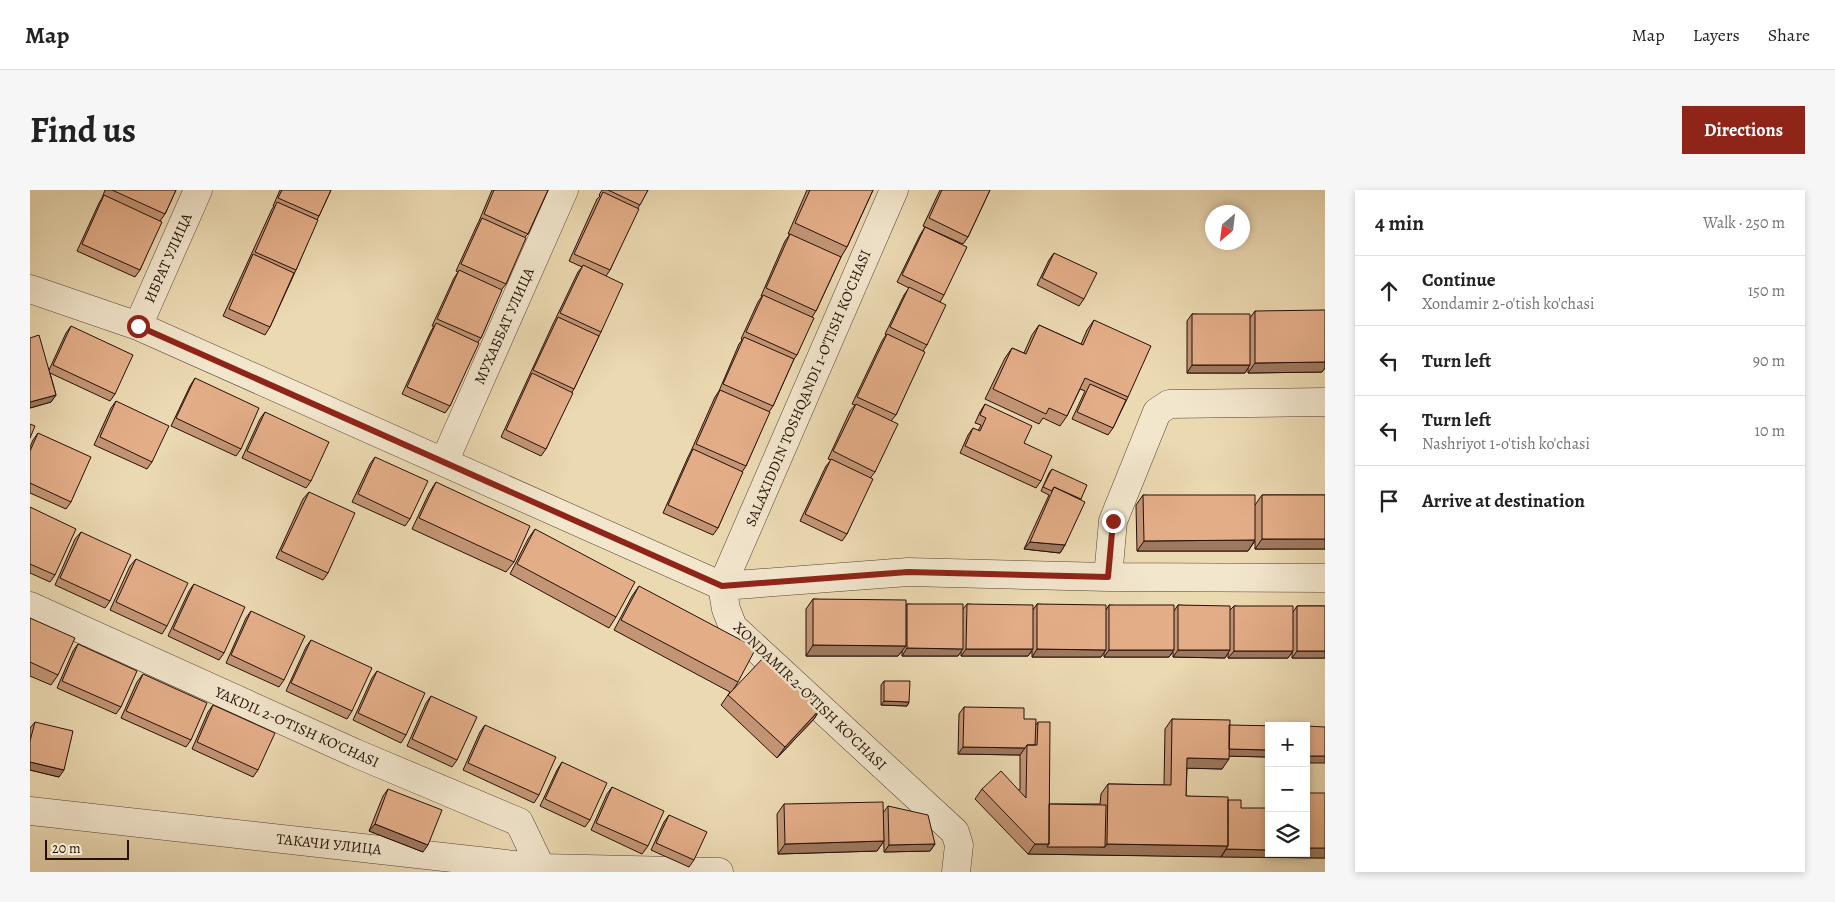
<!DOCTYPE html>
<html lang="en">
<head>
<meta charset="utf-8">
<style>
	:root { --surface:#fff; --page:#f6f6f6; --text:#222; --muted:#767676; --line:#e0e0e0; --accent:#8f2418 }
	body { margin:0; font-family:Alegreya,serif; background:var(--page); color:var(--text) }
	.controls { position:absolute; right:15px; bottom:15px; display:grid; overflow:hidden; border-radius:0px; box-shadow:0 2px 8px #0003 }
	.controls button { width:45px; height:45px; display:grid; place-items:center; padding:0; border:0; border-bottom:1px solid var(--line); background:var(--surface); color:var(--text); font:25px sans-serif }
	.compass { position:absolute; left:1175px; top:15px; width:45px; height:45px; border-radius:50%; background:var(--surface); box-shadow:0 2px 8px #0003; rotate:208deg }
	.scale { position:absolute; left:15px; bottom:12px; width:84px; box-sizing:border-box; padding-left:5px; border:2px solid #250f07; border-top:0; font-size:14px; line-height:18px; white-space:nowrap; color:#250f07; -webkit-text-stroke:4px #f2e6cd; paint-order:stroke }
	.stop { position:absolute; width:15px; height:15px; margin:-11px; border:4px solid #8f2418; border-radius:50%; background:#fff }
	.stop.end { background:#8f2418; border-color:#fff; box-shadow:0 1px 5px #0008 }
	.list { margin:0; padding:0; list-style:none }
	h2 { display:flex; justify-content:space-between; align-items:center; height:65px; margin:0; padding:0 20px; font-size:21px }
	h2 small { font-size:16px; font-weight:400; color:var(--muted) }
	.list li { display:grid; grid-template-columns:32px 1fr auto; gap:15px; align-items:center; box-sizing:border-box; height:70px; padding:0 20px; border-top:1px solid var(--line) }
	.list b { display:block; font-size:19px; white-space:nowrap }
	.list p { margin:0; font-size:16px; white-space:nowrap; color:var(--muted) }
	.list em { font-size:16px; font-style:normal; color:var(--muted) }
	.icon { flex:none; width:28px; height:28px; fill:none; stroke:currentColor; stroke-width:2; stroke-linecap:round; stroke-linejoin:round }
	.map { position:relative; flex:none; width:1295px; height:682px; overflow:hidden; border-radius:0px }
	header { display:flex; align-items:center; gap:30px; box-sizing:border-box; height:70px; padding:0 25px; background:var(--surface); border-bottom:1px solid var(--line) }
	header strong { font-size:24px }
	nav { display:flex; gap:28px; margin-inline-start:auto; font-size:18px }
	.intro { display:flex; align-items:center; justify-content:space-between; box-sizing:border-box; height:120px; padding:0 30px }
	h1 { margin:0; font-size:35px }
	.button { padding:12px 22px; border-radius:0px; background:var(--accent); color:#fff; font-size:18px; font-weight:700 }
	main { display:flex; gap:30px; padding:0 30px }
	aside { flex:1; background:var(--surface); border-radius:0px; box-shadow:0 2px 8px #0003 }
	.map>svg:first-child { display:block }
</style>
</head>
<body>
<header>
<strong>Map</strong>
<nav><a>Map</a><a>Layers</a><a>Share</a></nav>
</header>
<div class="intro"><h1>Find us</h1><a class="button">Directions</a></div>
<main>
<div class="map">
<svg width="1295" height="682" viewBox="0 0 1295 682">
	<rect width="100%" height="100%" fill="#ebd9b2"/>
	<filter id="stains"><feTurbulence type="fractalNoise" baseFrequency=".004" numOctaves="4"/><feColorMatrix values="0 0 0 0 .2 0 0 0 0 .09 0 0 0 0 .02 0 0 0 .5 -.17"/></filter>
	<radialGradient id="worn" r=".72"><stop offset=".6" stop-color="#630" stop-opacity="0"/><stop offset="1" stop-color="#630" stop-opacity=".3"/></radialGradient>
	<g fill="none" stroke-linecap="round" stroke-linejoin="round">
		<!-- minor casing -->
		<g stroke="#564232" stroke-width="29">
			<path id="minor" d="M864,0L692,396L878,382L1078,387L1295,388
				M0,99L108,136L692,396L696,419L703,437L925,642L929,655L926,682
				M108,136L168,0
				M414,272L534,0
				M1078,387L1083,331L1127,222L1139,214L1295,212
				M0,416L325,563L489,632L513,682
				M0,621L512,678L689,682"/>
		</g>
		<!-- minor -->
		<use href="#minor" stroke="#f2e6cd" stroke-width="28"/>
	</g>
	<!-- wall -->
	<path fill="#c39575" stroke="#250f07" d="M75,0H146L135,24L130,31L110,80L105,87L47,61L69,13L72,8Z
		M250,0H301L289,26L287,30L266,80L240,137L235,145L193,126L242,19L244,16H243Z
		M462,0H518L498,44L495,47L476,94L472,99L451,148L448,152L420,216L415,223L372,204L401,141L404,136H402L424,88L428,82L426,81L447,35L449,31Z
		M572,0H618L608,18L580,80L576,86L571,142L569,146L544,199L542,202L516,259L511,266L471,247L523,134L525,130L548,82L552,77L539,71L567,9L570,6L569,5Z
		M777,0H843L817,57L811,67L786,121L782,127L767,165L764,169L743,216L739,222L716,276L712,282L688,338L683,345L633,323L658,267L661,261L685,207L689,201L709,154L712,150L711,149L728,112L732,106H731L755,51L760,44H758Z
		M910,0H960L938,47L933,54L893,36Z
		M895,37L914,105L910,112L897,155L893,161L866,225L861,231L845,282L841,287L817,344L812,351L770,331L796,276L801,270L798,269L820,221L825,215L822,214L852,151L856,145L855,144L874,105L879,98L867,92L890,45Z
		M1024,63L1054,109L1049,116L1007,95L1019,70Z
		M1225,121L1295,172V178L1292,182L1218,183V178L1215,183H1157V131L1162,124L1220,128Z
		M1064,130L1098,207L1083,238L1078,245L1042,229L1055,201L1050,199L1037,226L1030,236L1013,228L1009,234L955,209L975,168L982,158L994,163L1002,145L1009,135L1051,154L1057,140Z
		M41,136L85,204L80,211L20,183L26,205L21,212L0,218V148L19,180L36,143Z
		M165,188L211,259L206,266L141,236L160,196Z
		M86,211L122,272L117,279L64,255L81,218Z
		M955,214L994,253L1011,291L1006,298L930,263L938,245L943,238L948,241L951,235L945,233L950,222Z
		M235,222L281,291L276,298L212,268L230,229Z
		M8,243L41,312L36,319L0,303V257L3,250Z
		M345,267L380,329L375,336L322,312L340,274Z
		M1022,279L1051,309L1035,355L1030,363L994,359L1019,305L1011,301L1019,283Z
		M406,292L484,372L476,382L382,339L399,303Z
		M279,302L298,383L293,390L246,368L273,309Z
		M1113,305L1225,315L1232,305H1295V359H1225V351L1218,361H1107L1106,315Z
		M0,317L25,385L20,392L0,383Z
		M505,339L586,427L579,438L480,384L498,349Z
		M51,342L80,411L75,418L25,395L45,349Z
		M106,369L137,436L132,444L80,420L100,376Z
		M164,394L194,463L189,470L138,446L159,401Z
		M609,396L708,492L703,500L791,518L784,529L747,568L691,515L700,502L584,440L602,406Z
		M783,409L876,416L877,414L933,419L937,414L1003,420L1007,414L1076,420L1079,415L1144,421L1148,415L1200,420L1204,416L1263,422L1267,416H1295V468H1262V462L1258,468H1198V463L1195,468L1143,467V462L1139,467H1074V462L1071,467H1002V461L998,466H931V461L928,466H872V461L868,466H776V419Z
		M221,421L254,490L249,497L196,473L216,428Z
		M0,428L28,485L21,495L0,486Z
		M281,450L322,521L317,529L256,501L276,457Z
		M48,454L91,517L86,524L27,498L43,461Z
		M347,481L376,545L371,553L323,530L342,488Z
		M113,484L161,550L156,557L91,528L107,492Z
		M854,491L879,512L877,516L851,515V495Z
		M401,506L427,570L422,577L377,556L396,513Z
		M183,515L228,580L223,587L162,559L178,522Z
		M934,517L994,529L1006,535L1008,532L1019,614H1070L1071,604L1078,594L1134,595L1135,539L1142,529L1199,535L1239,567L1199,566L1192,579L1157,578L1156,606L1198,610L1211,618L1239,663H1276L1295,603V668L998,664L945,609L952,599L990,600V565L928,564L929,524Z
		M5,532L29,587L0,580V538Z
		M455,535L509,605L504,613L433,580L450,542Z
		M532,572L560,630L555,637L510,616L527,580Z
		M582,597L618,656L612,664L561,640L577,604Z
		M358,599L393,662L339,641L353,606Z
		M754,614L854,651L847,661L748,664L747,624Z
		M858,616L905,654L900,661L854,662L853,623Z
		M639,625L664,670L659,677L621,660L634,632Z"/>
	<!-- shaded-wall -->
	<path fill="#9f795f" stroke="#250f07" d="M1295,172V178L1292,182L1218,183L1225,173Z
		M1162,175H1220L1215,183H1157Z
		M26,205L21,212L0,218V212Z
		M1232,349H1295V359H1225Z
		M1225,350L1218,361H1107L1114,351Z
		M1000,352L1035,355L1030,363L994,359Z
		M783,455L876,456L868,466H776Z
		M877,458L933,459L928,466H872Z
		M936,459H1003L998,466H931Z
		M1007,459L1076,460L1071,467H1002Z
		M1079,460H1144L1139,467H1074Z
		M1148,460H1200L1195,468L1143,467Z
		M1204,461H1263L1258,468H1198Z
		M1267,461H1295V468H1262Z
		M854,511L879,512L877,516L851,515Z
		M791,518L784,529L747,568L755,557Z
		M933,557L995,558L990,565L928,564Z
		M1197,559L1239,560V567L1192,566Z
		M1276,566H1295V573H1276Z
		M1157,568L1199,569L1192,579L1150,578Z
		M0,572L34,580L29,587L0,580Z
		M345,634L398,655L393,662L339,641Z
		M854,651L847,661L748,664L755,654Z
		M905,654L900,661L854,662L859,655Z
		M1005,654H1019L1075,657L1077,654L1198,656L1191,667L998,664Z
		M1276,658H1295V668L1191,667L1196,659L1239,660V663H1276Z"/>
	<!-- building -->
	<path fill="#e3ad88" stroke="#250f07" d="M82,0H146L135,24Z
		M252,0H301L289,26L248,8Z
		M464,0H518L498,44L454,24Z
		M578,0H618L610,15Z
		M780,0H843L817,57L765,33Z
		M912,0H960L938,47L899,28Z
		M573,2L609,19L580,80L544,64Z
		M74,5L132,32L110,80L52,54Z
		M247,12L288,30L266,80L225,62Z
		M452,28L496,48L476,94L431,74Z
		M895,37L937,57L914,105L872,85Z
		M760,44L811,67L786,121L736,98Z
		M1024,63L1067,83L1054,109L1012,88Z
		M223,64L264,83L240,137L199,119Z
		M553,75L593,94L571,142L530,123Z
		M429,80L472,100L451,148L407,129Z
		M879,97L916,115L897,155L860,137Z
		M733,105L784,128L767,165L716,142Z
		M1295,120V172L1225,173V121Z
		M1162,124H1220V175H1162Z
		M528,127L569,146L544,199L503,180Z
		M1064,130L1121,156L1098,207L1055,188L1037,226L1019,218L1016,224L963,199L982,158L996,164L1009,135L1053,155Z
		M406,133L449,153L420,216L377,197Z
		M41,136L103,165L85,204L23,175Z
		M857,144L895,162L866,225L827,207Z
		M9,145L26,205L0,212V148Z
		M714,147L764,169L743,216L693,194Z
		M502,183L543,203L516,259L476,240Z
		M165,188L229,218L211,259L146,228Z
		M1060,194L1096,210L1083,238L1047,222Z
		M690,200L740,222L716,276L666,254Z
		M86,211L139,236L122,272L70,247Z
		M826,214L868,234L845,282L803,261Z
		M955,214L1002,236L994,253L1022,266L1011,291L935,256L943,238L950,241L956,228L950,225Z
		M235,222L299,252L281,291L217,261Z
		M0,234L5,236L0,248Z
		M8,243L61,267L41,312L0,293V261Z
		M663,259L713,282L688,338L638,315Z
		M345,267L398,291L380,329L328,304Z
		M801,269L843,289L817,344L775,324Z
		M1022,279L1057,295L1051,309L1024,297L1022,301L1013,297Z
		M406,292L500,336L484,372L389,328Z
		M1024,297L1055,312L1035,355L1000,352Z
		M279,302L325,323L298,383L251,361Z
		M1113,305H1225V350L1114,351Z
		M1232,305H1295V349H1232Z
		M0,317L46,339L25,385L0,374Z
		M505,339L605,392L586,427L487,374Z
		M51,342L101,365L80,411L30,388Z
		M106,369L158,393L137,436L86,412Z
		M164,394L215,417L194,463L143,439Z
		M609,396L726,458L708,492L591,430Z
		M783,409L876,410V456L783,455Z
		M877,414H933V459L877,458Z
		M937,414L1003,415V459H936Z
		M1007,414L1076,415V460L1007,459Z
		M1079,415H1144V460H1079Z
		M1148,415L1200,416V460H1148Z
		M1204,416H1263V461H1204Z
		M1267,416H1295V461H1267Z
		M221,421L275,446L254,490L201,465Z
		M0,428L45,448L28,485L0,472Z
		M281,450L342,478L322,521L261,493Z
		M48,454L107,481L91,517L32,491Z
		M735,466L791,518L755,557L698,505Z
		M347,481L395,503L376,545L328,523Z
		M113,484L177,513L161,550L96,521Z
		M854,491H880L879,512L854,511Z
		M401,506L447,527L427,570L382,549Z
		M183,515L245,543L228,580L167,552Z
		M934,517L994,518V529H1006L1005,555H997L995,558L933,557Z
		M1142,529L1200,530L1199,569L1157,568L1156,606L1198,607V656L1077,654L1078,594L1141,595Z
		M5,532L43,541L34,580L0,572V551Z
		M1008,532H1020L1019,654H1005L952,599L971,581L996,608L997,555H1007Z
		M455,535L526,567L509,605L438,573Z
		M1199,535L1248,536H1239V560L1199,559Z
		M1276,536L1295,537V566H1276Z
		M532,572L577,593L560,630L515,609Z
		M582,597L634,621L618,656L566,633Z
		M358,599L412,620L398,655L345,634Z
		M1276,603H1295V658H1276Z
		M1198,610H1211V618H1239V660L1196,659L1198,656Z
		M853,612L854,651L755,654L754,614Z
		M1019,614L1076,615L1075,657H1017L1019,654Z
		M858,616L898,625L905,654L859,655Z
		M639,625L677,642L664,670L626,653Z"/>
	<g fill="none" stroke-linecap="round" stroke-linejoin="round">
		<!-- route -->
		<path stroke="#8f2418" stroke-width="6" d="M108,136L692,396L878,382L1078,387L1083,331"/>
	</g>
	<g text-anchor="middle" stroke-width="5" stroke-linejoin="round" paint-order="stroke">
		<!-- street labels -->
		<g font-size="15" fill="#250f07" stroke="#f2e6cd">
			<text transform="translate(138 68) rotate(-66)" y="5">ИБРАТ УЛИЦА</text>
			<text transform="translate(474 136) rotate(-66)" y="5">МУХАББАТ УЛИЦА</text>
			<text transform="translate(778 198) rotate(-67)" y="5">SALAXIDDIN TOSHQANDI 1-O'TISH KO'CHASI</text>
			<text transform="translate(780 506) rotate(44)" y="5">XONDAMIR 2-O'TISH KO'CHASI</text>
			<text transform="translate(267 537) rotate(24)" y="5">YAKDIL 2-O'TISH KO'CHASI</text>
			<text transform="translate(299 654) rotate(6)" y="5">ТАКАЧИ УЛИЦА</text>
		</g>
	</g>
	<rect width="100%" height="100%" filter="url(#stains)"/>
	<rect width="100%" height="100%" fill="url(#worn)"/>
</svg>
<div class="controls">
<button>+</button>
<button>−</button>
<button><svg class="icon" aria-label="layers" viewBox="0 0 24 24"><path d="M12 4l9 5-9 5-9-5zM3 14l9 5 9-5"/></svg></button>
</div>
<svg class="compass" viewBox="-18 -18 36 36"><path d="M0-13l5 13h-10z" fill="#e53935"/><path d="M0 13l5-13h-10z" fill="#767676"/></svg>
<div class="scale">20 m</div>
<div class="stop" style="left:108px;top:136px"></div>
<div class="stop end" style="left:1083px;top:331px"></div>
</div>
<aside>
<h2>4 min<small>Walk · 250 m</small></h2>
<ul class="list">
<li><svg class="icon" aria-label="ahead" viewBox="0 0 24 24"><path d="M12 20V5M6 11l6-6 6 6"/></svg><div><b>Continue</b><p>Xondamir 2-o'tish ko'chasi</p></div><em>150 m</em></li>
<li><svg class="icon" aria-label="left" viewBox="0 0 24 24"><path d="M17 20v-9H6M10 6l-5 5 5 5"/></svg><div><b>Turn left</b></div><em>90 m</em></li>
<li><svg class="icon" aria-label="left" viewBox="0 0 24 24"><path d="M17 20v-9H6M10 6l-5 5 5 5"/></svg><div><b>Turn left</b><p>Nashriyot 1-o'tish ko'chasi</p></div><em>10 m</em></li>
<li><svg class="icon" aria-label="arrive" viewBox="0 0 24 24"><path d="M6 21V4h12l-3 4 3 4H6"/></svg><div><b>Arrive at destination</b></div></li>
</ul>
</aside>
</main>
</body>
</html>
